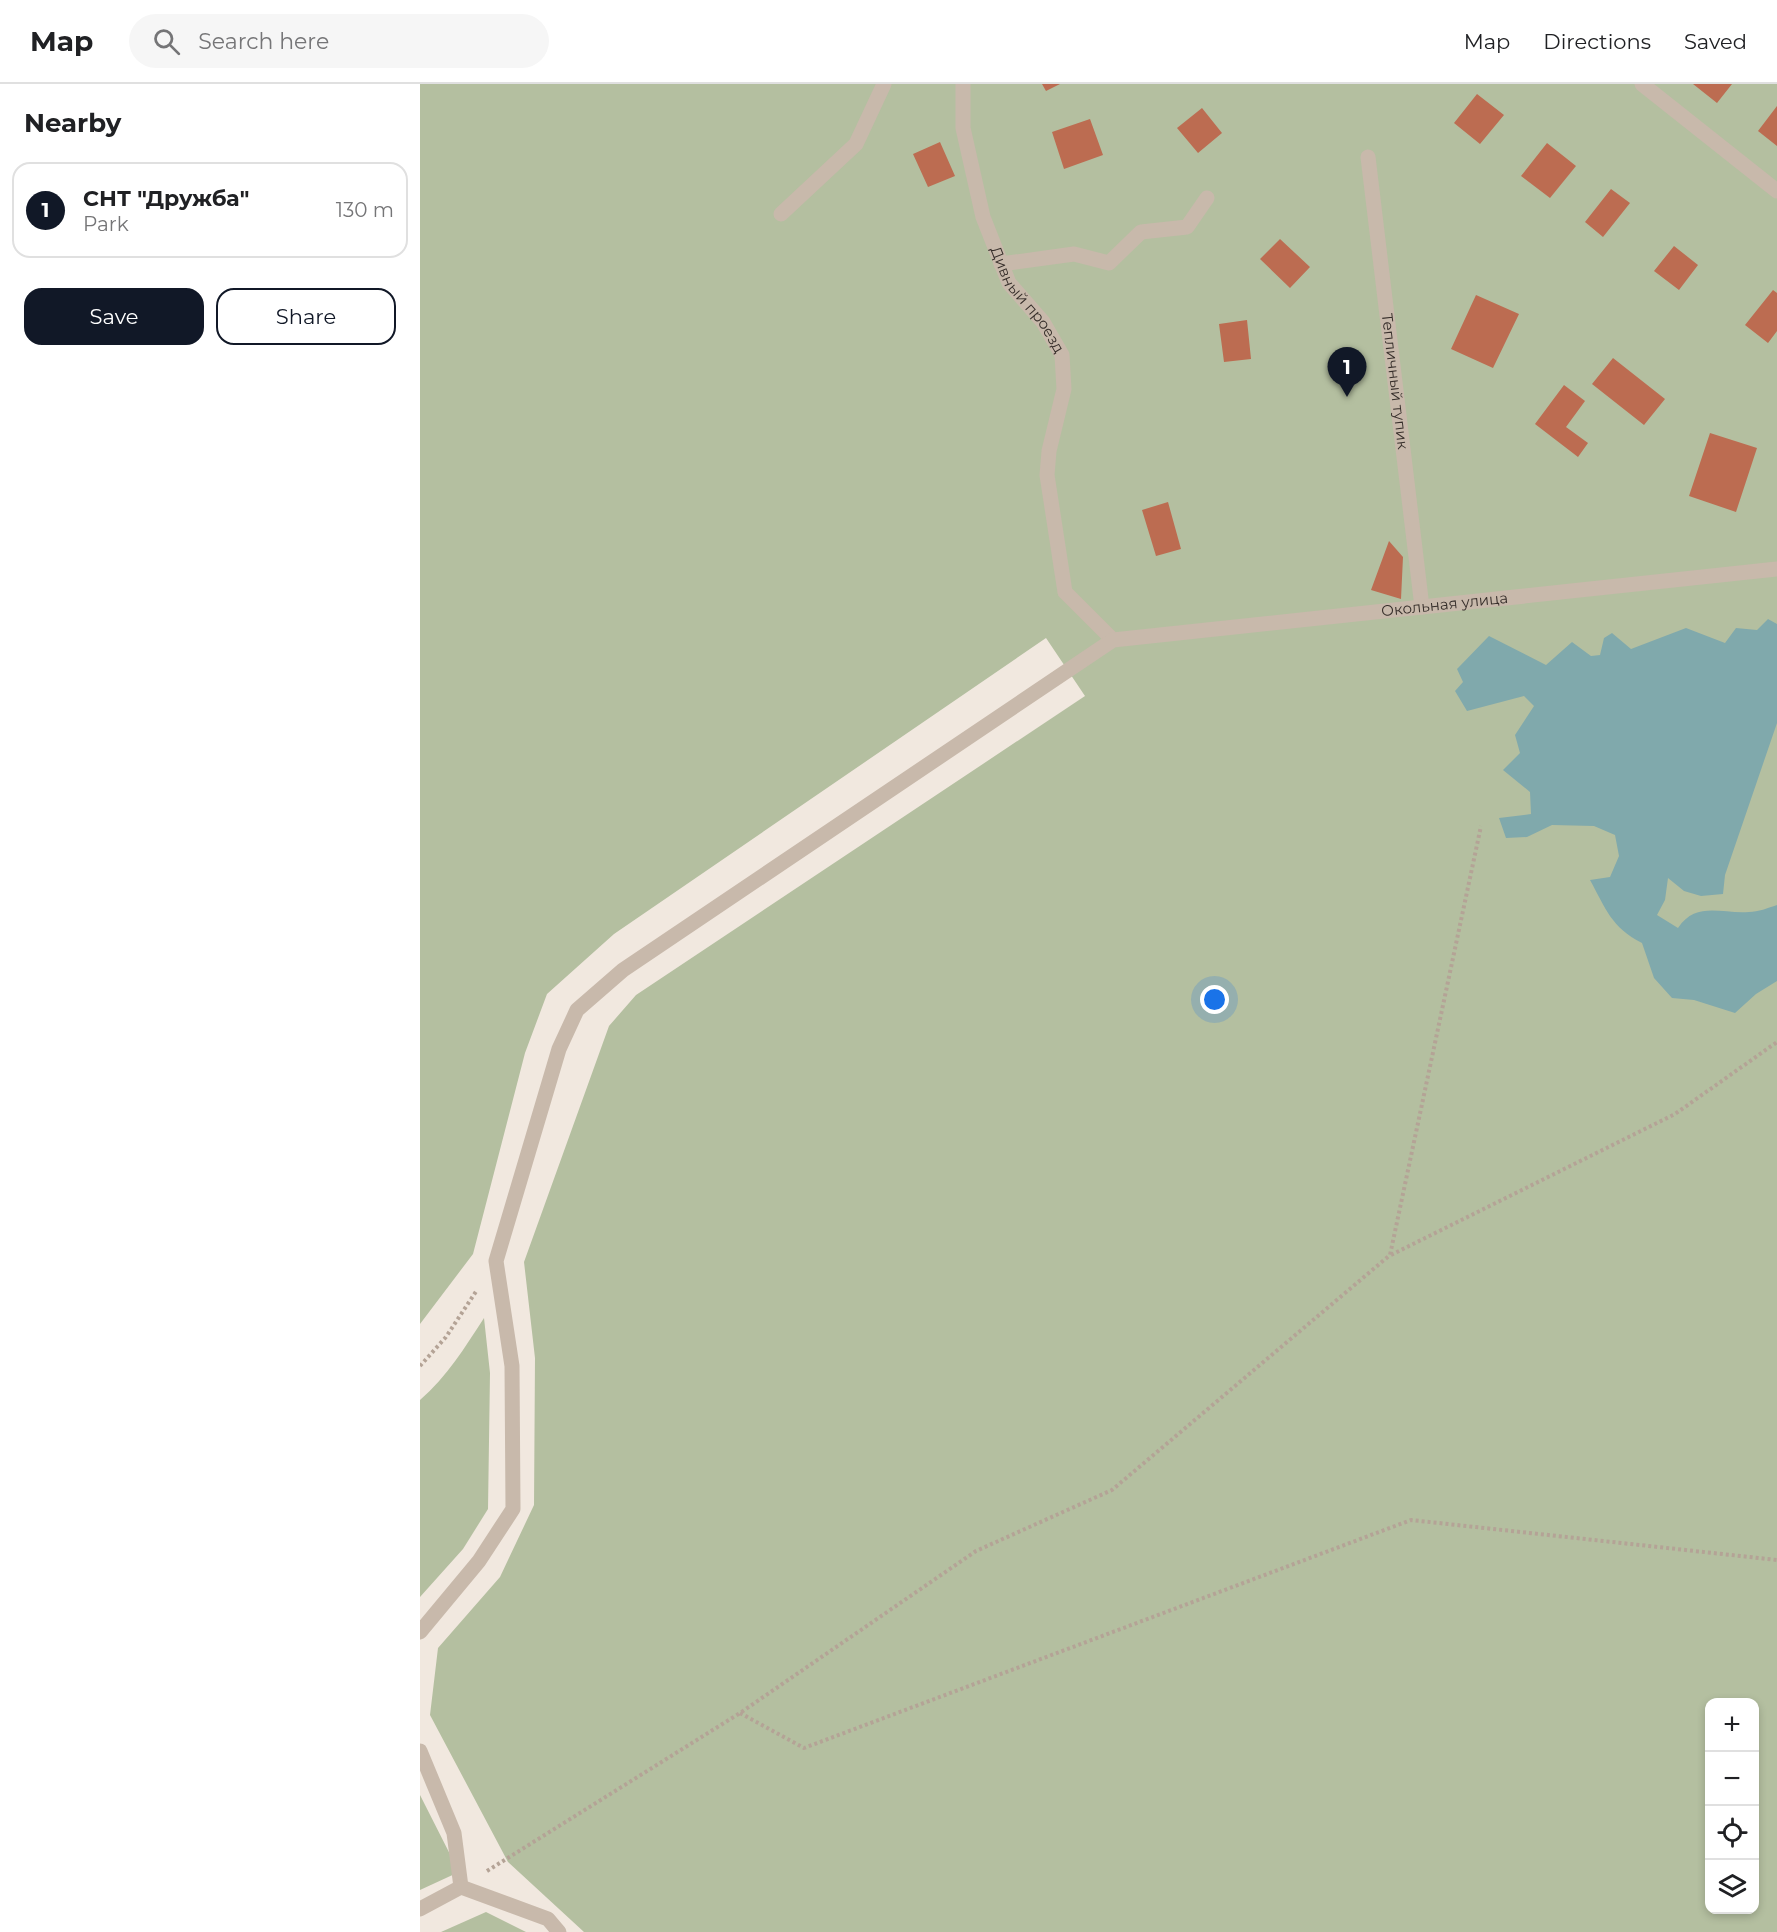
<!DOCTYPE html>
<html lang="en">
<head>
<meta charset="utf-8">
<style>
	:root { --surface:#fff; --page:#f6f6f6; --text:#202124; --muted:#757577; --line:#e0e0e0; --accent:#111827 }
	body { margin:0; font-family:Montserrat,sans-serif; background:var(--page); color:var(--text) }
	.controls { position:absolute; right:18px; bottom:18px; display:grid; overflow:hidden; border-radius:12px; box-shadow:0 3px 9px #0003 }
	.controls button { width:54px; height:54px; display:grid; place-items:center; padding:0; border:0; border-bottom:2px solid var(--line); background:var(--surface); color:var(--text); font:30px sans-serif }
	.you { position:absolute; left:795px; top:916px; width:21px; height:21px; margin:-15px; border:4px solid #fff; border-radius:50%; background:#1a73e8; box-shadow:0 0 0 9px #1a73e833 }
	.badge { display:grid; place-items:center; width:39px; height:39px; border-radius:50%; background:var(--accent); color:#fff; font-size:20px; font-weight:700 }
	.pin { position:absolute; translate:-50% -50px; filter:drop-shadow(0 2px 3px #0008) }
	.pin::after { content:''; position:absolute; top:32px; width:21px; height:18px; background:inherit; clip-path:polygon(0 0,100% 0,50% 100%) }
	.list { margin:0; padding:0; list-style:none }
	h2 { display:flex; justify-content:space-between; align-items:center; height:78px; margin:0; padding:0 24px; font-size:26px }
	h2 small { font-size:20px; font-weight:400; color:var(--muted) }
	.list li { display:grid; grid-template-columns:39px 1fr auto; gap:18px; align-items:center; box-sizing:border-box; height:96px; margin:0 12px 12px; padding:0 12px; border:2px solid var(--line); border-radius:18px }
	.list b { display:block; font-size:22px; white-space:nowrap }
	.list p { margin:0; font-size:20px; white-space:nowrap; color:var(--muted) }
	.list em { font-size:20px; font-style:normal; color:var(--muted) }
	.actions { display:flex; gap:12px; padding:18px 24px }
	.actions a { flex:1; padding:14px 0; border:2px solid var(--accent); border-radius:18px; text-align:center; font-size:21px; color:var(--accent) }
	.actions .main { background:var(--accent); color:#fff }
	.icon { flex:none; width:33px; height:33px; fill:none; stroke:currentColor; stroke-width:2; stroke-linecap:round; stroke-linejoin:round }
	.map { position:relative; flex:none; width:1357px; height:1848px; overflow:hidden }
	header { display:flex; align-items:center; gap:36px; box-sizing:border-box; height:84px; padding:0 30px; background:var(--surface); border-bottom:2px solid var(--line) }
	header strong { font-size:28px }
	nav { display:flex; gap:33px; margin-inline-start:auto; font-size:21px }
	.search { width:420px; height:54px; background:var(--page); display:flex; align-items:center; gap:15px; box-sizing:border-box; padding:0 21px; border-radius:33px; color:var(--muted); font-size:22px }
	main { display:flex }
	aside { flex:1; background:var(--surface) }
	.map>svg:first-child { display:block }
</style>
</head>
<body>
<header>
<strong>Map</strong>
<div class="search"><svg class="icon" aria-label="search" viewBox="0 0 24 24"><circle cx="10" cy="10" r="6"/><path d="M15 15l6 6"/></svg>Search here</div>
<nav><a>Map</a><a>Directions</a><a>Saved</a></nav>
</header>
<main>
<aside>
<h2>Nearby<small></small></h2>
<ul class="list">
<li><span class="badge">1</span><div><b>СНТ &quot;Дружба&quot;</b><p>Park</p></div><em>130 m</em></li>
</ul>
<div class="actions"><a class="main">Save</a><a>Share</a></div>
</aside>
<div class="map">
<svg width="1357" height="1848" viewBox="0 0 1357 1848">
	<rect width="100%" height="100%" fill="#f1e8df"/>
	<!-- green -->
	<path fill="#b4bfa0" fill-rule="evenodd" d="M0,0H1357V1848H164L88,1778L10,1631L18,1564L80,1493L114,1421L115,1274L104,1178L189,942L216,911L665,612L626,554L194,850L127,910L105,969L53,1170L0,1240ZM1290,1618H1334V1826H1290Z
		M64,1234L70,1289L68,1425L43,1465L0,1513V1316C27,1293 45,1263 64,1234Z
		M0,1711L39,1788L0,1806Z
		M66,1828L106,1848H21Z"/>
	<!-- water -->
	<path fill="#80a9ac" d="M1348,535L1357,540V639L1305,791L1303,810L1281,812L1264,807L1248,794L1245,816L1237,831L1258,844C1276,817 1301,830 1329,828C1338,828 1348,824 1357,821V897L1336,910L1315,929L1274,916L1252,914L1234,894L1222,859C1191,843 1186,825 1170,796L1190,793L1199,772L1195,751L1174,742L1132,741L1107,753L1086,754L1079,734L1111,730L1110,708L1083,686L1100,669L1095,651L1114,622L1104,612L1047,627L1035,607L1043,598L1037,585L1069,552L1126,581L1152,558L1171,572L1180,571L1184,554L1192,549L1211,565L1266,544L1305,559L1316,544L1337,546Z"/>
	<!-- building -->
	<path fill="#bc6c51" d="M622,0H640L626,7Z
		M1273,0H1312L1297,19Z
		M1057,10L1084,31L1060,60L1034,39Z
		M1357,22V62L1338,47Z
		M782,24L802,49L778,69L757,44Z
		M670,35L683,71L644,85L632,48Z
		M520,58L535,92L508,103L493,70Z
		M1127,59L1156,82L1130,114L1101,92Z
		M1191,105L1210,119L1183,153L1165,138Z
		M860,155L890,183L870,204L840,175Z
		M1254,162L1278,181L1259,206L1234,187Z
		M1353,206L1357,209V247L1348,259L1325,241Z
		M1056,211L1099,230L1073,284L1031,265Z
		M827,236L831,275L804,278L799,240Z
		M1193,274L1245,315L1224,341L1172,300Z
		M1144,301L1165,317L1146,343L1168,359L1158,373L1115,340Z
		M1290,349L1337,364L1316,428L1269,412Z
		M748,418L761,465L736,472L722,426Z
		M969,457L983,473L981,515L951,506Z"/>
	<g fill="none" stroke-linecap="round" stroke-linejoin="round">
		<!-- path -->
		<path stroke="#b4a396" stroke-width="4" stroke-dasharray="3 3" stroke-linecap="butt" d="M971,1171L1255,1030L1357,958
			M0,1282L26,1253L57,1206
			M320,1629L384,1664L991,1436L1357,1476
			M67,1787L320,1629L556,1467L692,1406L970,1171L1061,742"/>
		<!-- minor -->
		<g stroke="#c8b9ab" stroke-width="15">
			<path id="s1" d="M543,0V44L563,133L589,199L623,238L642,271L644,305L629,367L627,391L645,508L693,556"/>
			<path d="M1222,0L1357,107"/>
			<path id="s2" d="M948,73L1002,523"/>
			<path d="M361,130L436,60L464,0"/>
			<path d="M581,180L654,170L689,179L721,148L767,143L787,114"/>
			<path id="s3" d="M0,1548L59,1477L93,1425L92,1282L76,1177L139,965L157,926L203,886L693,556L1357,485"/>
			<path d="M0,1667L34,1749L41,1803"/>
			<path d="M41,1803L128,1835L139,1848"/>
			<path d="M0,1825L41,1803"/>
		</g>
	</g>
	<g text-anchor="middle" stroke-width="4.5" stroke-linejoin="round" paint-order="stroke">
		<!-- street labels -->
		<g font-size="15" fill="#362e2a" stroke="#f9f2eb">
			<text dy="5" stroke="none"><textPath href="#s1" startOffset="230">Дивный проезд</textPath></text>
			<text dy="5" stroke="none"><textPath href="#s2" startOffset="226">Тепличный тупик</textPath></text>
			<text dy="5" stroke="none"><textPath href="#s3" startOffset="1653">Окольная улица</textPath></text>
		</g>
	</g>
</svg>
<div class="controls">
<button>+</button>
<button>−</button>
<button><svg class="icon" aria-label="locate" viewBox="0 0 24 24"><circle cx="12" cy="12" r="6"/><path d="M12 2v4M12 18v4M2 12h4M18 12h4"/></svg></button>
<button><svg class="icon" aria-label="layers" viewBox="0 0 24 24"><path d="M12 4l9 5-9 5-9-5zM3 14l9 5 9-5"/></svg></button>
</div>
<div class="you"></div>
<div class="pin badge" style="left:927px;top:313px">1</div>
</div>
</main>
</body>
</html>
